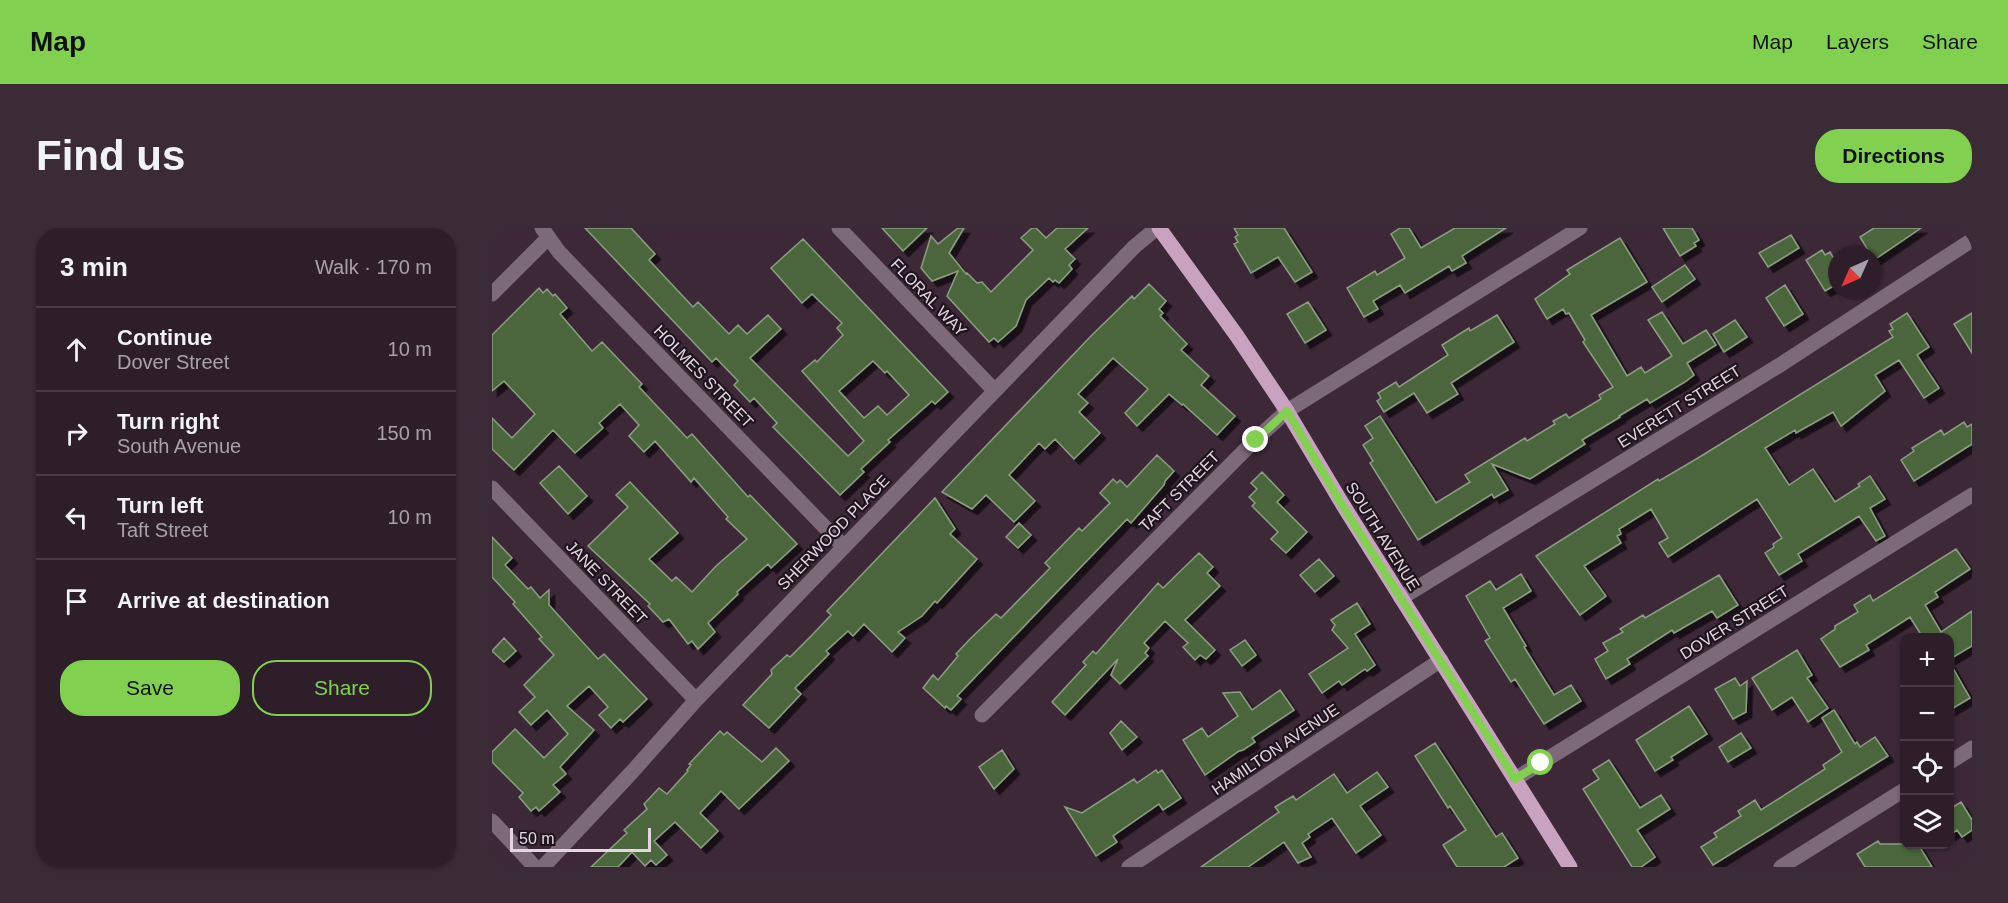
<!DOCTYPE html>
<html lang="en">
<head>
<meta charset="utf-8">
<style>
	:root { --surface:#2e1e2a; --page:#3a2b36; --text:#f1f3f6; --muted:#a7a2a8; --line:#493c47; --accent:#81d050 }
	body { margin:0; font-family:Helvetica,sans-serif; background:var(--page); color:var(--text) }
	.controls { position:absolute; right:18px; bottom:18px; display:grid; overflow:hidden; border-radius:12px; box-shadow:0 2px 4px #0004 }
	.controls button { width:54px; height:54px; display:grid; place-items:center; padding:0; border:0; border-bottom:2px solid var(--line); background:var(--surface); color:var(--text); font:30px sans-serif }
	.compass { position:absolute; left:1336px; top:18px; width:54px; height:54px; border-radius:50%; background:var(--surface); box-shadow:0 2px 4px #0004; rotate:225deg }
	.scale { position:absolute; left:18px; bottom:15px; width:141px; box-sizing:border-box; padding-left:6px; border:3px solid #e3d6e0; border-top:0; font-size:16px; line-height:21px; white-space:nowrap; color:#e3d6e0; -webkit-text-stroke:4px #1e141c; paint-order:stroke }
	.stop { position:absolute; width:18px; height:18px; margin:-14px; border:4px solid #81d050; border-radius:50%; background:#fff }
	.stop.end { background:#81d050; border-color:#fff; box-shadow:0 2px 6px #0008 }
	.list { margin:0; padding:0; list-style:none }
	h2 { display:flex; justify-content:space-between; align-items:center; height:78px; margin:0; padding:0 24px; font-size:26px }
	h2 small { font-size:20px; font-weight:400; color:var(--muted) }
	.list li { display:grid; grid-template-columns:39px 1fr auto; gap:18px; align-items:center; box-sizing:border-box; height:84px; padding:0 24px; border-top:2px solid var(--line) }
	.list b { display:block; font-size:22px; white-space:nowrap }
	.list p { margin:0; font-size:20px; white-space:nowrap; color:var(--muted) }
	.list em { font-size:20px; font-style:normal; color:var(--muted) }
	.actions { display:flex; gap:12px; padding:18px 24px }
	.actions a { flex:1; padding:14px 0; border:2px solid var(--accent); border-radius:24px; text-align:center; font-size:21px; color:var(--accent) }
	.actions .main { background:var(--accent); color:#111 }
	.icon { flex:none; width:33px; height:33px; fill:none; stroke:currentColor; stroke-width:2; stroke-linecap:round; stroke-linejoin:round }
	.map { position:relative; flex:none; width:1480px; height:639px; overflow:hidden; border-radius:24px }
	header { display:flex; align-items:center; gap:36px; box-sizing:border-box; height:84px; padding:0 30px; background:var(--accent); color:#111 }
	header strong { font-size:28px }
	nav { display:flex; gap:33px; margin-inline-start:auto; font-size:21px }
	.intro { display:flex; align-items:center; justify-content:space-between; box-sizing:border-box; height:144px; padding:0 36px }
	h1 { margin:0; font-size:42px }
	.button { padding:15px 27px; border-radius:24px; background:var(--accent); color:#111; font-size:21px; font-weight:700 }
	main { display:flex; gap:36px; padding:0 36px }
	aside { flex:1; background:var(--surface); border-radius:24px; box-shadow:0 2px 4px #0004 }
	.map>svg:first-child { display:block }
</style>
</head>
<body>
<header>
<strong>Map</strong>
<nav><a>Map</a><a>Layers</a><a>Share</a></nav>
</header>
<div class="intro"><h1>Find us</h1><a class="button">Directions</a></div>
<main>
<aside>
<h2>3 min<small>Walk · 170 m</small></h2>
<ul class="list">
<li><svg class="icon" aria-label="ahead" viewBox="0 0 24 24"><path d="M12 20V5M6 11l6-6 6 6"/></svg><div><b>Continue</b><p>Dover Street</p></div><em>10 m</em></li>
<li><svg class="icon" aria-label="right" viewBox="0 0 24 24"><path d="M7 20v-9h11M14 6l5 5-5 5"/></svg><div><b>Turn right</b><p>South Avenue</p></div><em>150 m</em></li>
<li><svg class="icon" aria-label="left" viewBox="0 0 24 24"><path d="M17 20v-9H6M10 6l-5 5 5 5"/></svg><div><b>Turn left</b><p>Taft Street</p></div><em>10 m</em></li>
<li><svg class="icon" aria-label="arrive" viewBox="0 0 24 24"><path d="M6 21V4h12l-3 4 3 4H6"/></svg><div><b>Arrive at destination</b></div></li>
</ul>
<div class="actions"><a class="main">Save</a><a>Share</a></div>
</aside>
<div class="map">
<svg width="1480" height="639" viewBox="0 0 1480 639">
	<defs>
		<filter id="shadow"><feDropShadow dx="5.5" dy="5.5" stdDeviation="0" flood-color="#0009"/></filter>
	</defs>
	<rect width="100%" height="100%" fill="#3d2838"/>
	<!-- building -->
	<path fill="#4b663d" stroke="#8d9d84" stroke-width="1.5" fill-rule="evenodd" filter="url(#shadow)" d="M93,0H139L163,26L157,32L201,79L206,74L237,106L246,97L255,106L276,87L289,101L258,130L356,228L372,213L310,143L323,132L325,134L351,107L345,100L350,95L320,66L310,75L279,40L311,11L456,164L443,176L440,173L396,212L398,214L369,241L372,244L348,267L281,199L285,195L262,170L258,174L242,157L246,153L224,130L220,134ZM381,133L393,145L395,143L417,167L395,187L386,178L372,190L347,163Z
		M390,0H435L411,23Z
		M466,0H472L457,25L474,46L475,45L485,55L490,54L499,64L541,22L529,10L540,0H544L554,10L565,0H596L573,21L583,31L577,37L580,41L567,55L563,52L561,54L557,50L534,72L524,98L506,114L502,110L497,114L455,68L466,43L440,53L429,40L439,8L446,16Z
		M742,0H792L820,44L803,54L786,29L759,45L742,16L746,14L743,9L746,7Z
		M908,0H917L929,20L963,0H1014L970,28L974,35L960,43L957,38L913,65L908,57L881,73L886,81L872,89L855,60L883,43L885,47L913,30L899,6Z
		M1171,0H1200L1207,12L1202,15L1204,18L1188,28Z
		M1382,0H1429L1382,32L1368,9Z
		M1299,7L1307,20L1276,39L1267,25Z
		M1128,10L1155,54L1099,87L1135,148L1149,139L1153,145L1180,128L1156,92L1170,84L1191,116L1214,102L1224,117L1195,135L1202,147L1193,154L1158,175L1155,171L1127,188L1128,189L1090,212L1093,216L1038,251L1000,236L1016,262L1002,270L1000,266L926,312L878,235L881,233L871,217L881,210L873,198L888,188L944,275L978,254L973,247L1033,210L1035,213L1063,196L1061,193L1074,186L1077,190L1109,171L1107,167L1121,159L1091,114L1093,112L1077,85L1074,86L1071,81L1055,91L1043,71L1078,46L1075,42Z
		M1330,22L1333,27L1338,24L1345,36V56L1333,63L1314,32Z
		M1193,37L1203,51L1170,74L1160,59Z
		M657,56L674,73L667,81L671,85L668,88L695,116L689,122L717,148L709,157L743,188L725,207L691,176L690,177L677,166L645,198L633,185L656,161L621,130L586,166L596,175L587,184L608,205L582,231L563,211L553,221L547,215L517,247L543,273L522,294L494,267L480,281L450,264L599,108L640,68L642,71Z
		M1293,57L1311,86L1292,98L1274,70Z
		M47,60L51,65L55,61L61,68L63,66L75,80L68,86L100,123L110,114L150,156L147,159L195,210L200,206L256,269L258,267L305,316L279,340L276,336L245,364L246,366L216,395L223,404L206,421L200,413L196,416L177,391L171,394L156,378L158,376L96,318L136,279L124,267L138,254L186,305L157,331L180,353L184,349L200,364L224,338L255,311L234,291L236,289L202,250L199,254L163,213L152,224L137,208L147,197L128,176L107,195L111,200L83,225L61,202L22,242L0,221V190L20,210L43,186L12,153L0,163V107Z
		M816,74L834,102L813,115L795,86Z
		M1415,85L1437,119L1425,127L1447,160L1432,170L1407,132L1383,147L1393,163L1349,198L1341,184L1304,205L1303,202L1273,220L1297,257L1321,241L1343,274L1368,258L1366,256L1378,248L1393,271L1378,280L1393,308L1384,313L1367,288L1306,326L1310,333L1287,347L1273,325L1282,319L1281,316L1290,310L1265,271L1176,329L1167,315L1176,310L1159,281L1127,301L1129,306L1125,308L1129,315L1092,338L1114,368L1088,387L1044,328L1166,251L1167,253L1206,230L1401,109L1397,103L1401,101L1398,96Z
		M1480,85V125L1462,96Z
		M1005,87L1022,114L959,155L966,166L935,185L922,165L892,184L885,173L889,170L886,165L904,154L907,159L956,127L950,117L977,100L978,103Z
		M1243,92L1255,109L1232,124L1221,106Z
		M1472,194L1475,199L1480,196V216L1422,253L1409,232L1422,223L1420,220L1449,202L1452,207Z
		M665,227L682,243L673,253L672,257L639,295L635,291L465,468L469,471L459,482L454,478L453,480L431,460L441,447L446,452L466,428L464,426L477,412L504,386L509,390L558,340L553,335L587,300L590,303L618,275L608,265L621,251L625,255L628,252L635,259Z
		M67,238L95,268L76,286L48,255Z
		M770,244L792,267L785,274L815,304L794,325L779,311L786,304L760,278L763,275L757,269L765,261L759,255Z
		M443,270L463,301L458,306L485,331L445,375L443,373L430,388L406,404L413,410L400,424L372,396L361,408L356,403L334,423L337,426L303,460L309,466L277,500L251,477L280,446L279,442L295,427L298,429L320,407L339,387L335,383Z
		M527,295L539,307L526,320L514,309Z
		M0,309L20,330L13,337L36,361L39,359L48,370L57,362V377L106,431L112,426L155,471L131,494L128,491L119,500L107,487L116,479L97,458L75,478L102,502L68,539L74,546L61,557L68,564L47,583L44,579L39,583L27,569L31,565L0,534V524L23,501L52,530L76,506L55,482L39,497L27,484L43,469L32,457L62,427L47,411L50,409L21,376L23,374L0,349Z
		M1464,321L1478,341L1443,364L1446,369L1433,377L1449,404L1480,383V418L1458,431V410H1431L1418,389L1374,417L1377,422L1348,439L1329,411L1343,401V398L1366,384L1362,377L1378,367L1381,373Z
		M707,325L721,339L715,345L728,358L693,392L723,422L714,431L708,427L703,432L691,419L696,415L673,393L652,415L657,420L653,425L656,428L628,456L619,447L626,431L573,487L560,474L594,437L591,434L601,423L604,426L666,355L671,360Z
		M827,331L842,348L823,364L808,347Z
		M1029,346L1039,363L1011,380L1034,418L1032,419L1062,467L1079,457L1089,473L1052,496L1023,451L1019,454L993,413L998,410L974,368L998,353L1004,362Z
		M1227,347L1246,377L1225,390L1220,383L1182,405L1180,402L1135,431L1138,436L1114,451L1103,431L1116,423L1111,415L1131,404L1128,401L1151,387L1153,390Z
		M865,375L878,396L863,406L883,437L875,443L873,441L850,457L847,453L830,465L817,446L856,420L840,402L843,397L839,392Z
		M12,410L24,423L12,434L0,423Z
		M753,412L764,427L750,438L738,422Z
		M1305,422L1320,447L1315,450L1336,480L1316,494L1300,469L1280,482L1260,450Z
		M1458,435L1478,470L1458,482Z
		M1243,450L1248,458L1255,453L1254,484L1241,491L1223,461Z
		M788,462L802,482L760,510L763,514L751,522L747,523L713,547L691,512L710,500L716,509L746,488L731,465L748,464L760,482Z
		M1197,478L1215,506L1179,529L1181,532L1163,543L1144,512Z
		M1342,482L1363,516L1365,514L1368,519L1383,509L1396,528L1221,637L1209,619L1225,609L1222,605L1249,588L1246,583L1263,572L1269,582L1333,541L1331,537L1350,524L1330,490Z
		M629,493L645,509L630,522L618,505Z
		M228,503L232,507L235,504L270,534L284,520L297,533L247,581L229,563L208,585L226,603L209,620L183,594L162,613L175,627L164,637L159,632L153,638L140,624L126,639H99L135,605L132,602L155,581L152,576L167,560L175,566L196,543L195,542L199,537L197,536Z
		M1249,505L1259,520L1236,534L1227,519Z
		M943,515L1004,609L1010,605L1026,630L1012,639H965L951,617L974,602L958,578L956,580L923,528Z
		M510,522L522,541L502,561L487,539Z
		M1117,532L1148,580L1169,567L1178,581L1145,602L1163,629L1149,639H1140L1091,561L1107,551L1101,542Z
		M664,542L666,545L670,542L689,570L671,582L667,576L621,608L625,614L604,628L573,579L590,585L642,551L645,555Z
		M885,544L896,559L868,578L889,607L864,625L840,590L816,606L818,609L810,615L819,629L806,635L792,614L756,639H709L787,584L783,579L801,568L804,572L842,546L855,565Z
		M1469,574L1480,592V602L1470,609L1465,602L1458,607V581Z
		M1386,613L1388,616H1426L1440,639H1373L1365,626Z"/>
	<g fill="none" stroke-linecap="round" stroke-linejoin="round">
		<!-- minor -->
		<path stroke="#7d6a78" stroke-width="15" d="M50,0L67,24L352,319
			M347,0L502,162
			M0,66L56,10
			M0,260L204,472
			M909,370L1288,137L1480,12
			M490,487L763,212L795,183L1088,0
			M1458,534L1480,520
			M1023,551L1480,267
			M0,593L43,639
			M51,639L140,544L204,472L642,19L665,0
			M637,639L949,432
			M1289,639L1412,562"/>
		<!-- major -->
		<path stroke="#c9a2c0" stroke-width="15" d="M667,0L745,108L795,183L851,277L1078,639"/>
	</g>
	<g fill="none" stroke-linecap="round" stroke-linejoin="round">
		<!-- route -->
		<path stroke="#81d050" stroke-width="8" d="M764,212L795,183L850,277L1023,551L1049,535"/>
	</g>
	<g text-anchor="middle" stroke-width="4.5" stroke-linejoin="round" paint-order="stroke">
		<!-- street labels -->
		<g font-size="16" fill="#e3d6e0" stroke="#1e141c">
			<text transform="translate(437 69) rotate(46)" y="6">FLORAL WAY</text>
			<text transform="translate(212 148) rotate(46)" y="6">HOLMES STREET</text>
			<text transform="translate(1187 178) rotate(-32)" y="6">EVERETT STREET</text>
			<text transform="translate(687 263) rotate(-45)" y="6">TAFT STREET</text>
			<text transform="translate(341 304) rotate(-46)" y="6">SHERWOOD PLACE</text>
			<text transform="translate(891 308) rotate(58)" y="6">SOUTH AVENUE</text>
			<text transform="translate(115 354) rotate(46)" y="6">JANE STREET</text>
			<text transform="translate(1242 394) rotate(-32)" y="6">DOVER STREET</text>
			<text transform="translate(783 521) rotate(-34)" y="6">HAMILTON AVENUE</text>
		</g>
	</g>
</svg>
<div class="controls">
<button>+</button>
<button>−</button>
<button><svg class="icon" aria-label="locate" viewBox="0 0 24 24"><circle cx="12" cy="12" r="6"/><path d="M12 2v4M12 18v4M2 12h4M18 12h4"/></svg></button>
<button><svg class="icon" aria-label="layers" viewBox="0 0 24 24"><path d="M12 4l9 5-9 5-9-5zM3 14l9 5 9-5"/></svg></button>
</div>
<svg class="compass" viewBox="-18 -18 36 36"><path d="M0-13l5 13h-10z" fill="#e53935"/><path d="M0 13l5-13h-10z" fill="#a7a2a8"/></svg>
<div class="scale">50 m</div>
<div class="stop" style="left:1049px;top:535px"></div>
<div class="stop end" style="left:764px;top:212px"></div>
</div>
</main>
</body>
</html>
